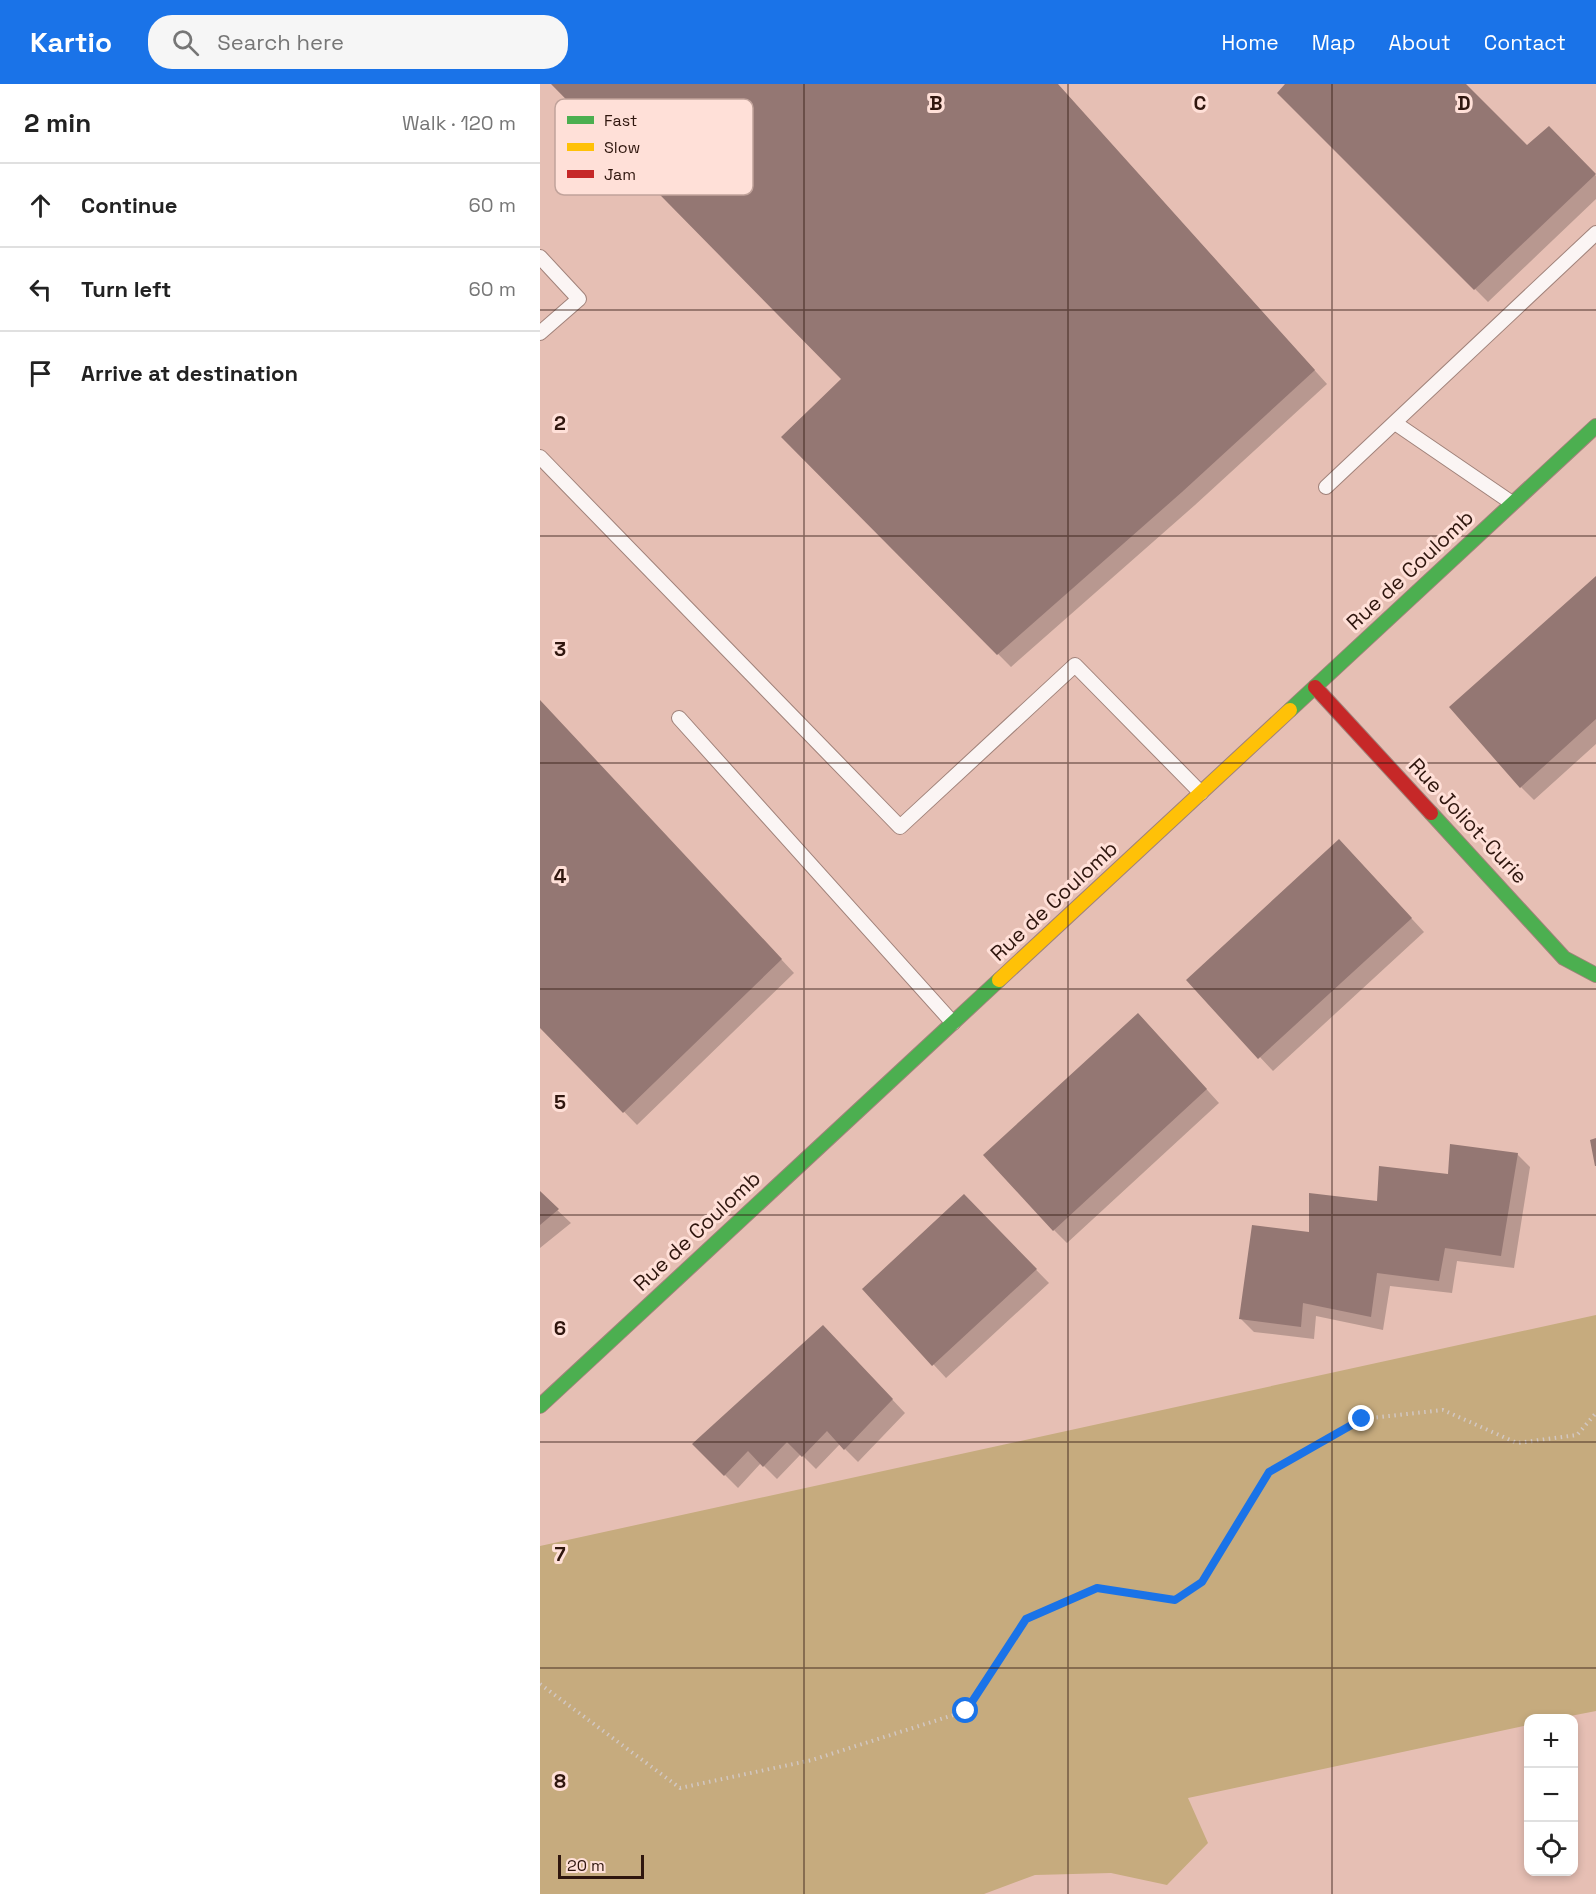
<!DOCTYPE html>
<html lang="en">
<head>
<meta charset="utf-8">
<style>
	:root { --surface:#fff; --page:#f6f6f6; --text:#222; --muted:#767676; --line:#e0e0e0; --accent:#1a73e8 }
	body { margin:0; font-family:"Space Grotesk",sans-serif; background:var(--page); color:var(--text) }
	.controls { position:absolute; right:18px; bottom:18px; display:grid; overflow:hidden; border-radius:12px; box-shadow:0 3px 9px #0003 }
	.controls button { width:54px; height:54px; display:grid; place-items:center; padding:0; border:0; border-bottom:2px solid var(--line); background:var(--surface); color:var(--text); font:30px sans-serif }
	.scale { position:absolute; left:18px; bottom:15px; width:86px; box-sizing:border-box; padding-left:6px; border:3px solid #2f160e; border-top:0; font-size:16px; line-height:21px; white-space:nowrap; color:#2f160e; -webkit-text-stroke:4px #ffe0d8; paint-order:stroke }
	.stop { position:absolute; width:18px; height:18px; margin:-14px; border:4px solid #1a73e8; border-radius:50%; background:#fff }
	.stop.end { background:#1a73e8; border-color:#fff; box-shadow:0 2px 6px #0008 }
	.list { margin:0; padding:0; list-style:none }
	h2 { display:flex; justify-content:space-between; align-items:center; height:78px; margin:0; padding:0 24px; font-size:26px }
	h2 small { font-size:20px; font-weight:400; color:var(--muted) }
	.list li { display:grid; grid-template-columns:39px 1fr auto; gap:18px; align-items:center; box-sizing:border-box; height:84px; padding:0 24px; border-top:2px solid var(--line) }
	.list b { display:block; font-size:22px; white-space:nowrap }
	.list em { font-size:20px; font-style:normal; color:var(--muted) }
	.icon { flex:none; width:33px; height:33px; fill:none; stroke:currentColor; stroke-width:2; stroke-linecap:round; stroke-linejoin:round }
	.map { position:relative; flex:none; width:1056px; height:1810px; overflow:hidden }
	header { display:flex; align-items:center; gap:36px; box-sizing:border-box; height:84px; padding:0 30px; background:var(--accent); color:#fff }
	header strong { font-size:28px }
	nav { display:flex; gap:33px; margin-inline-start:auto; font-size:21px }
	.search { width:420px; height:54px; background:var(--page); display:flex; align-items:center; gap:15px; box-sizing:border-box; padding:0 21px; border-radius:24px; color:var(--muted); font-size:22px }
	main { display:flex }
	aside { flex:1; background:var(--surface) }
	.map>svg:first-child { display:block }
</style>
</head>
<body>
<header>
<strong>Kartio</strong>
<div class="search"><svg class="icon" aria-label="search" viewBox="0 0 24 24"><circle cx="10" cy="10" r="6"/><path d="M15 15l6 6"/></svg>Search here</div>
<nav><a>Home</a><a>Map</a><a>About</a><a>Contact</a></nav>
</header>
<main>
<aside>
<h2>2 min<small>Walk · 120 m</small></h2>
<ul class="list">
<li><svg class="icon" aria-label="ahead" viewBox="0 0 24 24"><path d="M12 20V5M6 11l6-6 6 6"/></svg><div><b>Continue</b></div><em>60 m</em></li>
<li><svg class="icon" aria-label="left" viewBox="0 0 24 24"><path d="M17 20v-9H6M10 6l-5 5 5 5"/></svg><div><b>Turn left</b></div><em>60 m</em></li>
<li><svg class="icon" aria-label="arrive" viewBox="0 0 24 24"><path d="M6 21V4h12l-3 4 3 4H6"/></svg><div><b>Arrive at destination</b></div></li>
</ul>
</aside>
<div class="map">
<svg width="1056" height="1810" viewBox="0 0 1056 1810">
	<rect width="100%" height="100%" fill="#e6bfb4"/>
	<!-- green -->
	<path fill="#c6ab7e" d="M1056,1231V1627L1020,1634H988V1641L648,1714L668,1759L627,1801L571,1789L495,1791L444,1810H0V1462Z"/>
	<!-- shadow -->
	<path fill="#0003" d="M13,0H517L787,300L655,421L471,583L243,353L303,295Z
		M747,0H924L987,63L1009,44L1056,92V115L948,218L739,8Z
		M1056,494V660L994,716L981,703Z
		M0,618L254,889L97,1041L0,941Z
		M812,770L884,848L733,987L648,896Z
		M611,944L679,1019L527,1159L514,1146Z
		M977,1070L990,1083L974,1184L917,1177L912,1209L850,1202L843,1246L776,1232L774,1255L714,1248L701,1235L770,1150L909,1092Z
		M0,1110L31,1139L0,1164Z
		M424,1112L509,1199L406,1294L324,1205Z
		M296,1256L365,1329L318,1378L300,1360L276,1385L261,1370L237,1395L221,1379L198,1404L154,1360Z"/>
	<!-- building -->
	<path fill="#947773" d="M11,0H518L775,286L642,408L457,571L241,353L301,295Z
		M745,0H926L987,61L1009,42L1056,90L934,206L737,9Z
		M1056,492V635L980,704L909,623Z
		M0,616L242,875L83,1029L0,944Z
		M799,755L872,834L718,975L646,896Z
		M598,929L667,1005L513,1147L443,1071Z
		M1056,1054V1082H1055L1050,1056Z
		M910,1060L978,1069L961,1172L905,1164L899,1197L837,1189L831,1233L763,1219L761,1243L699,1235L712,1141L769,1148V1109L837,1117L839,1082L908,1090Z
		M0,1107L19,1125L0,1141Z
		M424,1110L497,1185L392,1282L322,1205Z
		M283,1241L353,1315L304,1366L287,1347L262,1373L247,1358L223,1383L208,1367L184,1392L152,1360Z"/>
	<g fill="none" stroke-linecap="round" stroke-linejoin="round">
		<!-- lane casing -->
		<g stroke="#a0827a" stroke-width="16">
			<path id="lane" d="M0,173L39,215L0,249
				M855,339L972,419
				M0,373L360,743L535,581L661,709
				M786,403L1056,149
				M139,634L413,939"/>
		</g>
		<!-- fast casing -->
		<g stroke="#a0827a" stroke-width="16">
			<path id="fast" d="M750,626L1056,342
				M891,729L1024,874L1056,891
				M0,1322L459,896"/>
		</g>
		<!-- slow casing -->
		<g stroke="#a0827a" stroke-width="16">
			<path id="slow" d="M459,896L750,626"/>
		</g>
		<!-- jam casing -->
		<g stroke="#a0827a" stroke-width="16">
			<path id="jam" d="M775,603L891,729"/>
		</g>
		<!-- path -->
		<path stroke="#d2c7c2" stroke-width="4" stroke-dasharray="1.5 4.5" stroke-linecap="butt" d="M0,1600L140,1704L272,1676L426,1627L486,1535L557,1504L635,1516L662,1498L729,1388L822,1335L903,1326L977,1359L1037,1351L1056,1329"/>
		<!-- lane -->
		<use href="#lane" stroke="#fbf5f4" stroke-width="14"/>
		<!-- fast -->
		<use href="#fast" stroke="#4caf50" stroke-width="14"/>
		<!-- slow -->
		<use href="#slow" stroke="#ffc107" stroke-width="14"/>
		<!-- jam -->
		<use href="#jam" stroke="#c62828" stroke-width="14"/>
	</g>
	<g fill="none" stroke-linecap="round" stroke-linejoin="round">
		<!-- route -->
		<path stroke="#1a73e8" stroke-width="8" d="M426,1627L486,1535L557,1504L635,1516L662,1498L729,1388L822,1335"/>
	</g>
	<!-- grid -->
	<path fill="none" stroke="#2f160e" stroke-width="1.5" stroke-opacity="0.55" d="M264,0V1810M528,0V1810M792,0V1810M0,226H1056M0,452H1056M0,679H1056M0,905H1056M0,1131H1056M0,1358H1056M0,1584H1056"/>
	<g text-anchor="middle" stroke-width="6" stroke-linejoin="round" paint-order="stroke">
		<!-- street labels -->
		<g font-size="21" fill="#2f160e" stroke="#ffe0d8">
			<text transform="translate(870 486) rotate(-43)" y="7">Rue de Coulomb</text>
			<text transform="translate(928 737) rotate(47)" y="7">Rue Joliot-Curie</text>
			<text transform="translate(514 817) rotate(-43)" y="7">Rue de Coulomb</text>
			<text transform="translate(157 1147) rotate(-43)" y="7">Rue de Coulomb</text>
		</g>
	</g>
	<!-- legend -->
	<rect x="15" y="15" width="198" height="96" rx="9" fill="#ffe0d8" stroke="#c1a39b" stroke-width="1.5"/>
	<rect x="27" y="32" width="27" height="8" fill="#4caf50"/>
	<rect x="27" y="59" width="27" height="8" fill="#ffc107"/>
	<rect x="27" y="86" width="27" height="8" fill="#c62828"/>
	<g font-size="16" fill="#2f160e">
		<text x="64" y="42">Fast</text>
		<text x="64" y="69">Slow</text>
		<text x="64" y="96">Jam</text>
	</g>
	<g font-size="20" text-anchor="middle" font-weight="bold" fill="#2f160e" stroke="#ffe0d8" stroke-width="6" stroke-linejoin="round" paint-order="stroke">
		<text x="396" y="26">B</text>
		<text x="660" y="26">C</text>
		<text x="924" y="26">D</text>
		<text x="20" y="346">2</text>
		<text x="20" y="572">3</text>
		<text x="20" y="799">4</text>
		<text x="20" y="1025">5</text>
		<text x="20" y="1251">6</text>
		<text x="20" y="1477">7</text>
		<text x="20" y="1704">8</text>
	</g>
</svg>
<div class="controls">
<button>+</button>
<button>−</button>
<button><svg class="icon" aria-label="locate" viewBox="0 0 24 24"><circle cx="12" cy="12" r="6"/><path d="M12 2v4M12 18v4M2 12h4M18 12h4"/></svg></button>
</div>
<div class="scale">20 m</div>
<div class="stop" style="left:426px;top:1627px"></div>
<div class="stop end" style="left:822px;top:1335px"></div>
</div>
</main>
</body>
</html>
